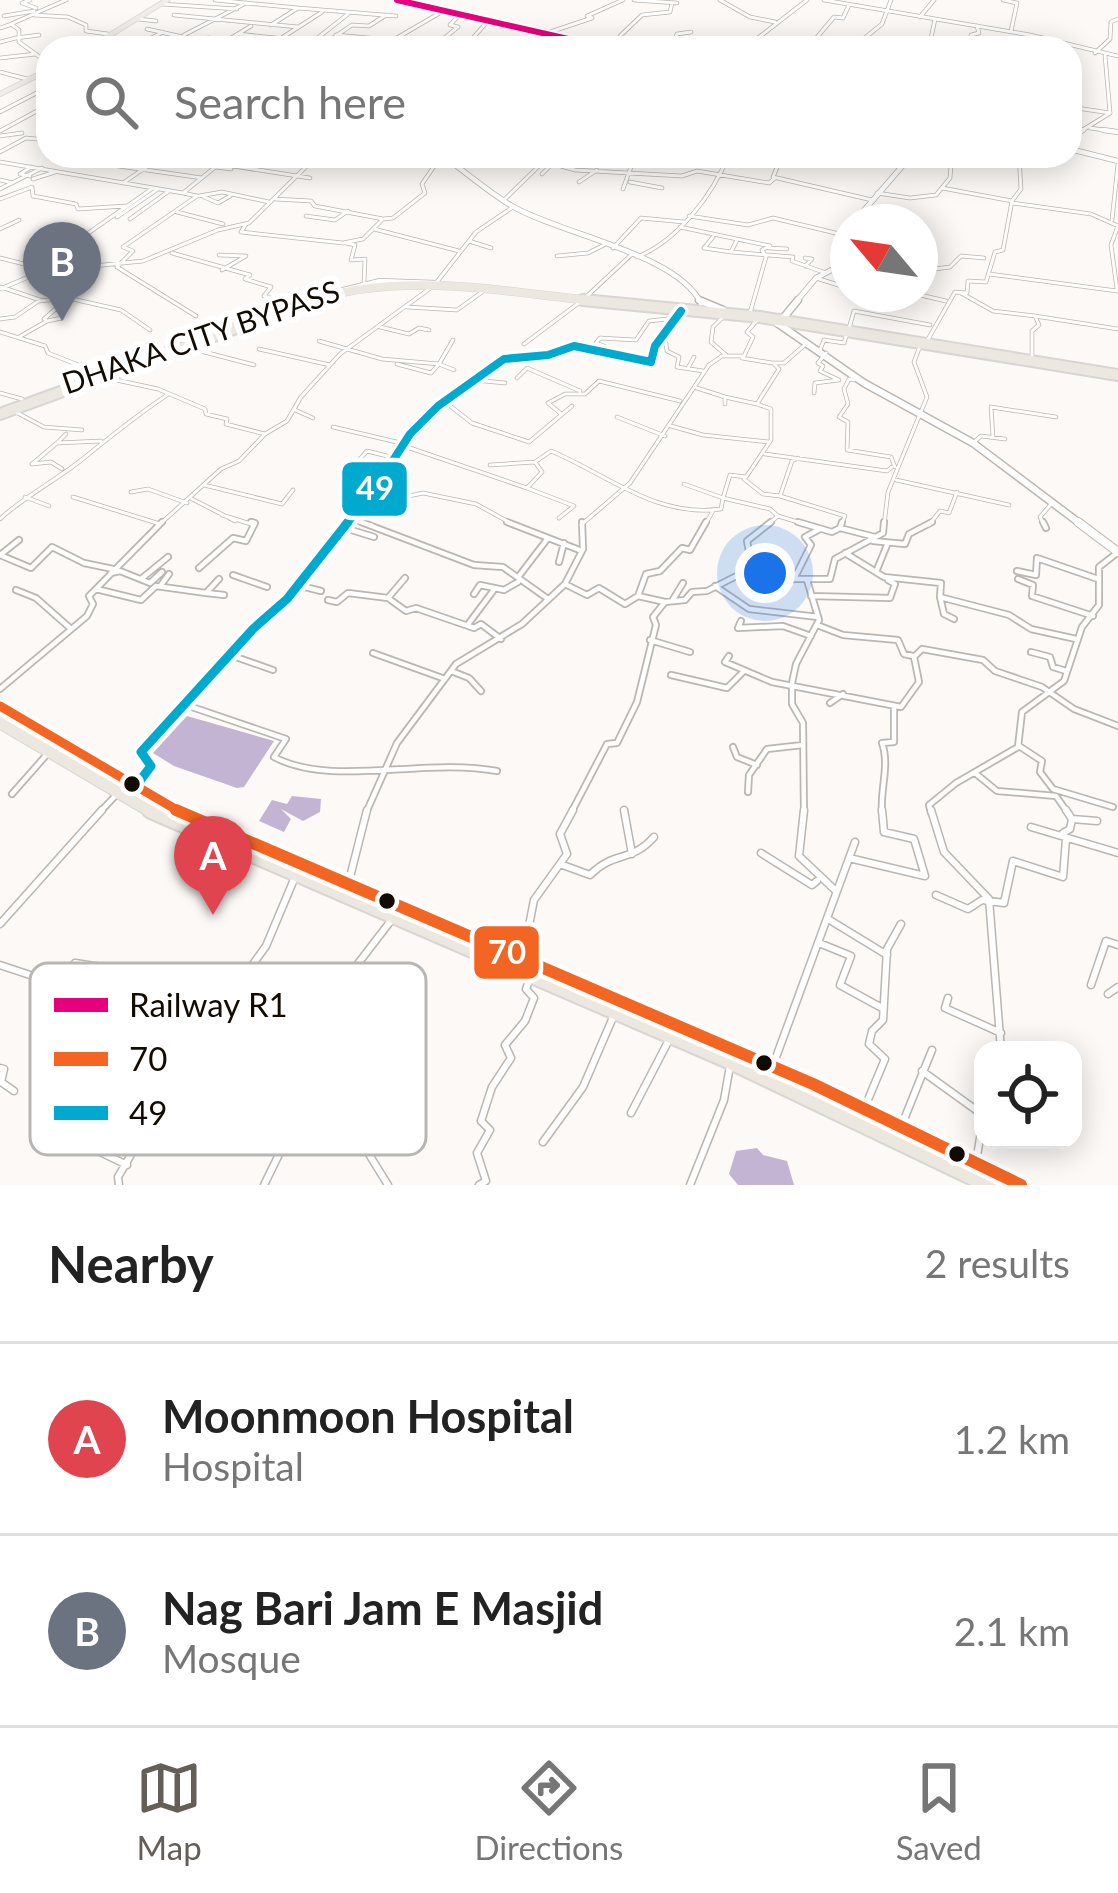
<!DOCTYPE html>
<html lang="en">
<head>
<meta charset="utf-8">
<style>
	:root { --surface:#fff; --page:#f6f6f6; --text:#222; --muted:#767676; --line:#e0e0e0; --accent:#645e58 }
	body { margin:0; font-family:Lato,sans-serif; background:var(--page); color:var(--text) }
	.controls { position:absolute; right:36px; bottom:36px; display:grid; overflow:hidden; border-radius:24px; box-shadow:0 6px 30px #0003 }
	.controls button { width:108px; height:108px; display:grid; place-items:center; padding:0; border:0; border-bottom:3px solid var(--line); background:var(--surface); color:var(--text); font:60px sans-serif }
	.compass { position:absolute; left:830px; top:204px; width:108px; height:108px; border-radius:50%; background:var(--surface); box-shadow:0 6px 30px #0003; rotate:299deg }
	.you { position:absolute; left:765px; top:573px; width:42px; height:42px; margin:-30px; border:9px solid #fff; border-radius:50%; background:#1a73e8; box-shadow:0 0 0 18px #1a73e833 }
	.badge { display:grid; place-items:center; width:78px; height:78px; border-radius:50%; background:var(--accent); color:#fff; font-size:39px; font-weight:700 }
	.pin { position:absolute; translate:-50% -99px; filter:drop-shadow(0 3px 6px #0008) }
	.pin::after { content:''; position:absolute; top:63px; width:42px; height:36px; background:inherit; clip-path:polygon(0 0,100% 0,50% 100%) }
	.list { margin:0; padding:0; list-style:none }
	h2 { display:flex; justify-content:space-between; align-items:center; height:156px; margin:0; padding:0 48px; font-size:51px }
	h2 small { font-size:39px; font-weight:400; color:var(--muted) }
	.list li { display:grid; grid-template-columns:78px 1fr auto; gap:36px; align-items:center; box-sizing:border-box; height:192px; padding:0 48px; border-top:3px solid var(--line) }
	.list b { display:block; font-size:45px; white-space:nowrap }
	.list p { margin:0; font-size:39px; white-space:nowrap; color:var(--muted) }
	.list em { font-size:39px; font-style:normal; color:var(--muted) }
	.icon { flex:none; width:66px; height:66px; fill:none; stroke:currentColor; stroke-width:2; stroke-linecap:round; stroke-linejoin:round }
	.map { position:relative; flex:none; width:1118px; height:1185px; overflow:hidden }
	.search { position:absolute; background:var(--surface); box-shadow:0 6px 30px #0003; left:36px; right:36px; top:36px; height:132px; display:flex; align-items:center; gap:30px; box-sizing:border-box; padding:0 42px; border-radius:36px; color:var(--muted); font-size:45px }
	.sheet { height:540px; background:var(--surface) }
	nav { display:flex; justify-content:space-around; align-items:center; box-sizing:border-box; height:168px; border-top:3px solid var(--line); background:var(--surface); font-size:33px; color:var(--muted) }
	nav a { display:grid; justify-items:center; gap:6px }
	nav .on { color:var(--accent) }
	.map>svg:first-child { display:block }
</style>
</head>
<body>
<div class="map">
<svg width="1118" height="1185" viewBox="0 0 1118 1185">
	<rect width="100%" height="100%" fill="#fcf9f6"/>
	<!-- water -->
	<path fill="#c4b4d4" d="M187,716L274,741L244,787L237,788L174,766L153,753Z
		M292,796L321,799L320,812L303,821L281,809L291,819L284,832L259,821L272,800L287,804Z
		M386 1083a20 20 0 1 1 40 0a20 20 0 1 1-40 0Z
		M757,1148L763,1155L787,1161L794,1185H738L729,1174L736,1151Z"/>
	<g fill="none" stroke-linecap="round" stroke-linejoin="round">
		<!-- minor-far2 casing -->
		<g stroke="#bbb6b0" stroke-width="4.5">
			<path id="minor-far2" d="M30,0L22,3L36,8
				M215,0L298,8
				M634,0L677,3
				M720,0L750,17L775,22
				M1003,0L1017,3L1011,31
				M161,4L237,9
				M34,15L68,17L86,25V31L108,34
				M174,15L298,27
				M4,16L34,11
				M920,17L934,0
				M138,19L156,21
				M271,25L298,8L396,16
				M0,28L12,24
				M147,29L201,41
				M547,33L592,18L587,16L623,0
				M238,34L362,47
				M184,35L246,3
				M336,35L390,40
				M16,38L39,35
				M315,40L348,14
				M0,42L16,38
				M390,42L443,11
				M824,42L856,45L882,24L891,0
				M97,43L133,47
				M442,43L475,48
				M197,44L212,46
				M971,44V35L979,33L977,26
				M467,45L486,23
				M136,46L154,48
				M132,48L163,32
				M162,48L178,39
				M191,48L208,38L223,39
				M215,48L251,26
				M266,48L322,12
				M318,48L352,25L369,26L386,15
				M396,48L437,44L458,27L450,25L461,13
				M532,48L538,41L532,39L544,32
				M612,48L622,45L620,36L642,15L670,12L672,3
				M666,48L673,46L677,34L691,32
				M745,48L807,0
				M808,48L834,17L843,18L849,5
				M1040,48L1047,41
				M1095,53L1110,39L1111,22L1118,19
				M0,58L36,54
				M48,63L19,42V30L11,24L66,0
				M0,72L27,79
				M1070,107L1110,113
				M0,112L48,87
				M0,131L48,105
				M43,135L48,136
				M0,136L22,133
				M0,152L26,138L48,140
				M100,156L91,162L202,178
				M158,156L218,164
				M478,156L532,158L575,170L682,176L697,171L769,183L775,178
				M810,156L779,163L773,177L872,200
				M889,156L909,161
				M976,156L1017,162
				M0,162L183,193
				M220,164L310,178
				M215,167L231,169
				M542,174L552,164
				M30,176L20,174L31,167
				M33,179L55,172
				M0,180L13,183
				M579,182L597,170
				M630,182L662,188
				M123,183L158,159
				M942,188L1012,201
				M0,189L42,168
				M623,189L635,156
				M877,193L910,198L936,195L950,178L951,166L972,156
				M199,196L222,192L269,202
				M204,197L218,203L230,196
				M0,199L32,187L33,196L76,204L78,209L126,206
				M503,201L542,163
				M1012,203L1091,214L1118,226
				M177,212L223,224
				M306,216L335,220L348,211
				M689,216L748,225L773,218L848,236
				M117,217L158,189
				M130,219L169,191
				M383,219L393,218L425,193L422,184L441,156
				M1112,220L1118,164
				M246,224L241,232L343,243L363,239L383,219L315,206L311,201L275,199
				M680,227L770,246L762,250L766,257L750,313
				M0,229L19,220
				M374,229L459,251
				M713,237L704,248L731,252L737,240
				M469,241L491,248
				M346,243L355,245L351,260L365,259L364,283
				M613,248L641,218L684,222
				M769,248L787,249
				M731,252L793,257L792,261L826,273
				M172,253L250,275L245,279L271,287L264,296L297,304
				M920,254L926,245
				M219,255L246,256L222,270
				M557,256L588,253L604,245
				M637,257C677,241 713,195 728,156
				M0,258L36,267
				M805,258L812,259L805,266
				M91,269L93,273L68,292V298L121,310L150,330
				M920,271L950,267L961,256L984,258
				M31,273L153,188
				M989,274L1117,291
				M816,278L848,288
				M436,283L476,232L513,207
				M0,289L43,271L143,261L218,230L249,223L317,156
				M1117,289L1111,245L1118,226
				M961,293L993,311L1035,316L1039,325L1032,331V358
				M916,294L946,301
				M586,297L631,255
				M407,307L457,310L482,292
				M196,316L117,267L133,251L123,247L197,196L183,193L229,156
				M724,316L713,327L711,342L726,355
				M1035,316L1118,329
				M0,319L15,317L40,300L1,287
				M47,321L62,318L64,312L58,310
				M380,327L409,334L419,328L429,330
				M849,328L854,311L930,325
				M0,332L45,346L48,353L96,372
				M665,336L667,351L679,357L677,367L703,371
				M19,337L47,321L44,319L68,298L39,301
				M453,340L439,364L454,370
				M319,341L382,359L439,364L431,373L397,364
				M927,341L955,292L967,293L968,281L986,282L995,252L1003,250L1012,201L1021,189L1019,156
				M524,344L580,302
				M189,348L254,365
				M259,349L330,365
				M820,350L824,340L844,343L847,333
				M596,351L604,346L596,343L600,338L636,340L649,321L676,318
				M742,358L772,363
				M688,368L694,357
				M107,378L158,389L205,409L206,414L227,419L226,424L265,434
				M517,378L527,368L580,391
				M474,380L505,383
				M854,380L849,379L844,389L848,404L839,417L848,422L847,450L891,457L895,467
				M697,388L725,397
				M0,393L22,399
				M814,393L815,383L839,380L820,371L823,366L818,363L826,353
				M445,402L472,423L529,442L572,406
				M725,404V397L757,404
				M12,410L44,427L82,430
				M295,410L313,418
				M560,413L548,403L565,394H585L599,381L680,401
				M617,417L665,436
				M671,426L703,435L769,442
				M333,427L405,444
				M66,434L57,443L101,441
				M993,437L991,407L1056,417
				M57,443L32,464L51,462L62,469
				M973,443L981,436L1005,439
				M404,446L527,488L542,472L535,462
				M765,454L887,471L892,467
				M359,460L367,451L395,458
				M490,465L535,462L551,451C608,475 656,518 721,509L723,498L684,484
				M744,479L763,494L780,496L792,461L798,458
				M896,480L1009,505
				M204,485L282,504L293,490
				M527,488L574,506L559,518
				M131,492L148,489L187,503
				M780,496L845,516L841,525
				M25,497L49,506
				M73,497L160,524
				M400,498L423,493L476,504L514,525
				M192,499L235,521
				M222,515L254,525
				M778,516L770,509L723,498L730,475L746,477L771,440V409L757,404L779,369L773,363H784L807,343
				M0,519C26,495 57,480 84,458C111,436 137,415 167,395
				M349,520L372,525
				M159,525L221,469L239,461L265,434L287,421L301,397L340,354L432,287
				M345,525L369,498L410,434L438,406L504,359L548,355L574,346L651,362L655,346L681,311
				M581,525L630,483L709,365L722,356H744L753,337L747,332L758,319
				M705,525L714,509
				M767,525L778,516L808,525
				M884,525L888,492L927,397L914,362L920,346
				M929,525L940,511L949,513L957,492
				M1044,525L1040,517L1052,503"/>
		</g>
		<!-- minor-far1 casing -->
		<g stroke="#bbb6b0" stroke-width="8">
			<path id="minor-far1" d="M361,522L474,565L503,567L548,599
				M507,522L582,551
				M798,522L832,532L840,528
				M842,522L840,528L875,537
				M1043,522L1046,528
				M345,528L374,537
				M873,541L905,544L909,534L932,522
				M845,553L884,577L941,583L940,597L1009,615L1031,629L1076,639
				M0,555L31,568L52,547L84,563L113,569
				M0,555L19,540
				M559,562L564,543
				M199,568L233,538L246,541L255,523L251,522
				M752,568L747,541L771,522
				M1017,571L1036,575L1037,558L1098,579
				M876,572L887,545
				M111,573L120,571L150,583L162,572
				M233,575L267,587
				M519,576L548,538
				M405,578L388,598L406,611L416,608L474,628L481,624L501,639
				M141,579L168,557
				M794,579L811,545L805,537L820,529
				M1018,579L1033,585L1032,596L1093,616
				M565,584L587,595L599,588L625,604L638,596L665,602
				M161,585L169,574
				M297,585L321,591
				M715,586L749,609L818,617
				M96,589L141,600L156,586L206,593L219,579
				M16,590L36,598L70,628
				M206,593L224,595
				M474,594L480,585L504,590L518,582
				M638,596L646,574L660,571L682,548L690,550L706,522
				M811,596L890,598L895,584L888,580
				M940,597L944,614L954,619
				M328,600L337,602L348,593L388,598
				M672,601L683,583
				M741,621L738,628L783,626L811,636
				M469,623L493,591
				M817,625L843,635L898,640L904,654L913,656
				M650,640L690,652
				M1031,652L1050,657L1053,667L1066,671
				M373,653L445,679
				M233,656L273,670
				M729,656L725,662L772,682L901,707L919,682L914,657L922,649L983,660L995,671L1042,687L1074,709L1118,726
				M451,671L469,678L481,691
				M671,675L727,688L743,672
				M0,689L87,616L93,604L89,596L162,522
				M830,703L843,694
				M186,705L286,739L274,757C332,788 425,757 497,771
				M1019,746L1042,761L1040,772L1053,789L1113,807
				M733,747L737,757L757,765
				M975,773L997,791L1056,796L1068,813
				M137,785L151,766L141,752L253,629L287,599L348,522
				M748,792L749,775L767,749L803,745
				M12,794L49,752
				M99,813L119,792
				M366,813L397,743L456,664L522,624L565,584L583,549L582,522
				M571,813L607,744L617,743L637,702L656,625L653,617L665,602L685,600L692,592L707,591L752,568L790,579H830L835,559L883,533L884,522
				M804,813L803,723L792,704V683L796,664L819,620L807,580
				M882,813C880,788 890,766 882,743L894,742V707
				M931,813L929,805L956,783L1018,747L1022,712L1064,681L1082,627L1099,605V567L1117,553"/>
		</g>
		<!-- minor casing -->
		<g stroke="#bbb6b0" stroke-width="9">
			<path id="minor" d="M624,810L632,854
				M804,810L799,856L836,891
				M931,810L944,852L989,899L1001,1050
				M1066,810L1072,819
				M1031,827L1118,853
				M1063,833L1070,829L1072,819L1097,821
				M761,853L812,885L817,881
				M849,858L925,876L914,839L884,832L882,810
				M560,864L590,875C615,850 631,863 654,837
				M350,877L367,810
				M936,895L968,909L982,900L1004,903L1013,861L1063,877L1066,839
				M828,919L887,955
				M0,924L102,810
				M819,943L851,956L840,985L882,1008
				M524,951L534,900L567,854L560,834L573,810
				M0,965L60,985L75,963L121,970
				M244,984L292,1007L314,994L330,1000
				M1091,985L1106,941L1118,945
				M1108,994L1118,987
				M948,998L945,1008L1001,1033
				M775,1060L855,842
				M0,1068L4,1069L1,1082L14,1091
				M922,1071L983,1115
				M867,1102L885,1059L869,1044L872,1031L883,1020L887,949L901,924
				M631,1113L670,1038
				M292,1115L310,1128L325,1122L352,1150L367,1151L388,1185
				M903,1122L932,1050
				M543,1142L583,1087L614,1015
				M100,1152L127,1165
				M977,1156L983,1120
				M119,1185L118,1177L192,1049L266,946L295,877
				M264,1185L289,1134L286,1101L330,1000L393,918
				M479,1185L486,1181L477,1153L490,1130L481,1121L492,1087L511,1058L505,1045L525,1021L534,998L526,989L530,978
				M690,1185L724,1100L730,1066"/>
		</g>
		<!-- tertiary-far2 casing -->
		<g stroke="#bbb6b0" stroke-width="4.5">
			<path id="tertiary-far2" d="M404,0L614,48
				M824,0L1030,35L1118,56
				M929,48L935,19
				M1090,128L1118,132
				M1078,133L1110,113L1105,55"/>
		</g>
		<!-- tertiary-far1 casing -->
		<g stroke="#bbb6b0" stroke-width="6">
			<path id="tertiary-far1" d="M1103,130L1118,132
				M1070,138L1083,130
				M1070,149L1118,161
				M854,222L911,156
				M795,303L816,278L845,263L848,239"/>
		</g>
		<!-- tertiary casing -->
		<g stroke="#bbb6b0" stroke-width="9">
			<path id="tertiary" d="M784,317L798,300"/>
		</g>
		<!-- secondary-far2 casing -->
		<g stroke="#bbb6b0" stroke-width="6">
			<path id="secondary-far2" d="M443,156C466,172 488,192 512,206C562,235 676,253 701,303
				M315,297L380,281L436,283"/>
		</g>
		<!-- secondary-far1 casing -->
		<g stroke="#bbb6b0" stroke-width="9">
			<path id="secondary-far1" d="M699,300L723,310
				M777,323L864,383L973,443L1082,525"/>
		</g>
		<!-- secondary casing -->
		<g stroke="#bbb6b0" stroke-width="10">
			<path id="secondary" d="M1078,522L1118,552"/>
		</g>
		<!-- primary casing -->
		<g stroke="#d8d5d3" stroke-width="6">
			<path id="primary" d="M89,48L167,0
				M0,94L48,70"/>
		</g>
		<!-- trunk-far3 casing -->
		<g stroke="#d8d5d3" stroke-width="9">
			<path id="trunk-far3" d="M304,303C403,268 513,294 615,303"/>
		</g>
		<!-- trunk-far2 casing -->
		<g stroke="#d8d5d3" stroke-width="14">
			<path id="trunk-far2" d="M583,300L760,317L1118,375
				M0,414L313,300"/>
		</g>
		<!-- trunk-far1 casing -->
		<g stroke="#d8d5d3" stroke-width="16">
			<path id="trunk-far1" d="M0,706L182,813
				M0,721L156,813"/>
		</g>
		<!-- trunk casing -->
		<g stroke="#d8d5d3" stroke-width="20">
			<path id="trunk" d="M151,810L731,1061L990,1185
				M176,810L813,1084L1021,1185"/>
		</g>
		<!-- minor-far2 -->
		<use href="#minor-far2" stroke="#fffefe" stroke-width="3"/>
		<!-- minor-far1 -->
		<use href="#minor-far1" stroke="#fffefe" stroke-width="4.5"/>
		<!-- minor -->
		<use href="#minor" stroke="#fffefe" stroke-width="6"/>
		<!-- tertiary-far2 -->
		<use href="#tertiary-far2" stroke="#fffefe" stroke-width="3"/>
		<!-- tertiary-far1 -->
		<use href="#tertiary-far1" stroke="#fffefe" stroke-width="4.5"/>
		<!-- tertiary -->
		<use href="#tertiary" stroke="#fffefe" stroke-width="6"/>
		<!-- secondary-far2 -->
		<use href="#secondary-far2" stroke="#fffefe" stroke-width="4.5"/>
		<!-- secondary-far1 -->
		<use href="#secondary-far1" stroke="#fffefe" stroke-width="6"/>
		<!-- secondary -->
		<use href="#secondary" stroke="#fffefe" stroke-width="8"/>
		<!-- primary -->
		<use href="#primary" stroke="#f1ede8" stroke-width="4.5"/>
		<!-- trunk-far3 -->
		<use href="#trunk-far3" stroke="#ece8e0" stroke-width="8"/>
		<!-- trunk-far2 -->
		<use href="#trunk-far2" stroke="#ece8e0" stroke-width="10"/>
		<!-- trunk-far1 -->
		<use href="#trunk-far1" stroke="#ece8e0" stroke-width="14"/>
		<!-- trunk -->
		<use href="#trunk" stroke="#ece8e0" stroke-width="16"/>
		<!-- bus-1-far1 casing -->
		<g stroke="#fff" stroke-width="18">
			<path id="bus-1-far1" d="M0,706L182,813"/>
		</g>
		<!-- bus-1 casing -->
		<g stroke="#fff" stroke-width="21">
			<path id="bus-1" d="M176,810L813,1084L1021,1185"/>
		</g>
		<!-- bus-2-far1 casing -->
		<g stroke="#fff" stroke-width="15">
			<path id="bus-2-far1" d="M345,525L369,498L410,434L438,406L504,359L548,355L574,346L651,362L655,346L681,311"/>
		</g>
		<!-- bus-2 casing -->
		<g stroke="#fff" stroke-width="18">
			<path id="bus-2" d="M136,786L151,766L141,752L253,629L287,599L348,522"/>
		</g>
		<!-- bus-1-far1 -->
		<use href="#bus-1-far1" stroke="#f26522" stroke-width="9"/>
		<!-- bus-1 -->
		<use href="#bus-1" stroke="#f26522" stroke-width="12"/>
		<!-- bus-2-far1 -->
		<use href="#bus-2-far1" stroke="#00a9ce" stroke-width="8"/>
		<!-- bus-2 -->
		<use href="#bus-2" stroke="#00a9ce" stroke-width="9"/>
		<!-- rail-1 casing -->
		<g stroke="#fff" stroke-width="10">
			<path id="rail-1" d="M397,0L608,48"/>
		</g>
		<!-- rail-1 -->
		<use href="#rail-1" stroke="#e5007d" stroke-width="6"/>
	</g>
	<!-- markers -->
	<g fill="#120b03" stroke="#fff" stroke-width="4.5">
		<circle cx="132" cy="784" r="10"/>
		<circle cx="387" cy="901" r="10"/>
		<circle cx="764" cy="1063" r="10"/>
		<circle cx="957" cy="1154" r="10"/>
	</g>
	<g text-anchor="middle" stroke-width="12" stroke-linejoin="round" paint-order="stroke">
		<!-- far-street labels -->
		<g font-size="30" fill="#120b03" stroke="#fff">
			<text transform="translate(201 338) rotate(-19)" y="10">DHAKA CITY BYPASS</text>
		</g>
	</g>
	<!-- legend -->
	<rect x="30" y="963" width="396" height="192" rx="18" fill="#fff" stroke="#b8b6b3" stroke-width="3"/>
	<rect x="54" y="998" width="54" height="14" fill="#e5007d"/>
	<rect x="54" y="1052" width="54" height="14" fill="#f26522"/>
	<rect x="54" y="1106" width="54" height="14" fill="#00a9ce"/>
	<g font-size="33" fill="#120b03">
		<text x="129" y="1017">Railway R1</text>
		<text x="129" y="1071">70</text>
		<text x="129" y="1125">49</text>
	</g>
	<g stroke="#fff" stroke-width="4.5">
		<rect x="340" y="460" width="69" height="58" rx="12" fill="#00a9ce"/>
		<rect x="472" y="924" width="69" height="57" rx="12" fill="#f26522"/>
	</g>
	<g font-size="33" text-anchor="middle" font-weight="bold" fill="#fff">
		<text x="375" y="500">49</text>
		<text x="507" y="964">70</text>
	</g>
</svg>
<div class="controls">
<button><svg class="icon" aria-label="locate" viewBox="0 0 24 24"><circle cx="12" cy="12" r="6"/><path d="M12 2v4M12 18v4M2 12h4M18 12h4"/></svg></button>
</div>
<svg class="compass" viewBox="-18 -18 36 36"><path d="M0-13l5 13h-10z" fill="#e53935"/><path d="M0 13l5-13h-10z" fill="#767676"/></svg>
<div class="you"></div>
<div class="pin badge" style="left:213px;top:915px;background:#e0444e">A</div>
<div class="pin badge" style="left:62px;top:321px;background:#6b7280">B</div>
<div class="search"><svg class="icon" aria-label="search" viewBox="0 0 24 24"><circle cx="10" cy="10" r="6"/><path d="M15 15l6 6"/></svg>Search here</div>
</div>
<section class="sheet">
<h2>Nearby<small>2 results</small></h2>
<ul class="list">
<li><span class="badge" style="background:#e0444e">A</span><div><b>Moonmoon Hospital</b><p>Hospital</p></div><em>1.2 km</em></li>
<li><span class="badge" style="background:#6b7280">B</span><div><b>Nag Bari Jam E Masjid</b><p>Mosque</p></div><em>2.1 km</em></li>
</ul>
</section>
<nav>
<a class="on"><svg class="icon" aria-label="map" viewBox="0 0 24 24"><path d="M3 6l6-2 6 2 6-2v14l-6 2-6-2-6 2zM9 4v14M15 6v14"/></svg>Map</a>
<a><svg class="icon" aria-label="directions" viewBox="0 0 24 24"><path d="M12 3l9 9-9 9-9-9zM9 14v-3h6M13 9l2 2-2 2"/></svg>Directions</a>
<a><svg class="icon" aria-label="saved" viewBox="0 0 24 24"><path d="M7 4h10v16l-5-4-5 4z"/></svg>Saved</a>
</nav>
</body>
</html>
